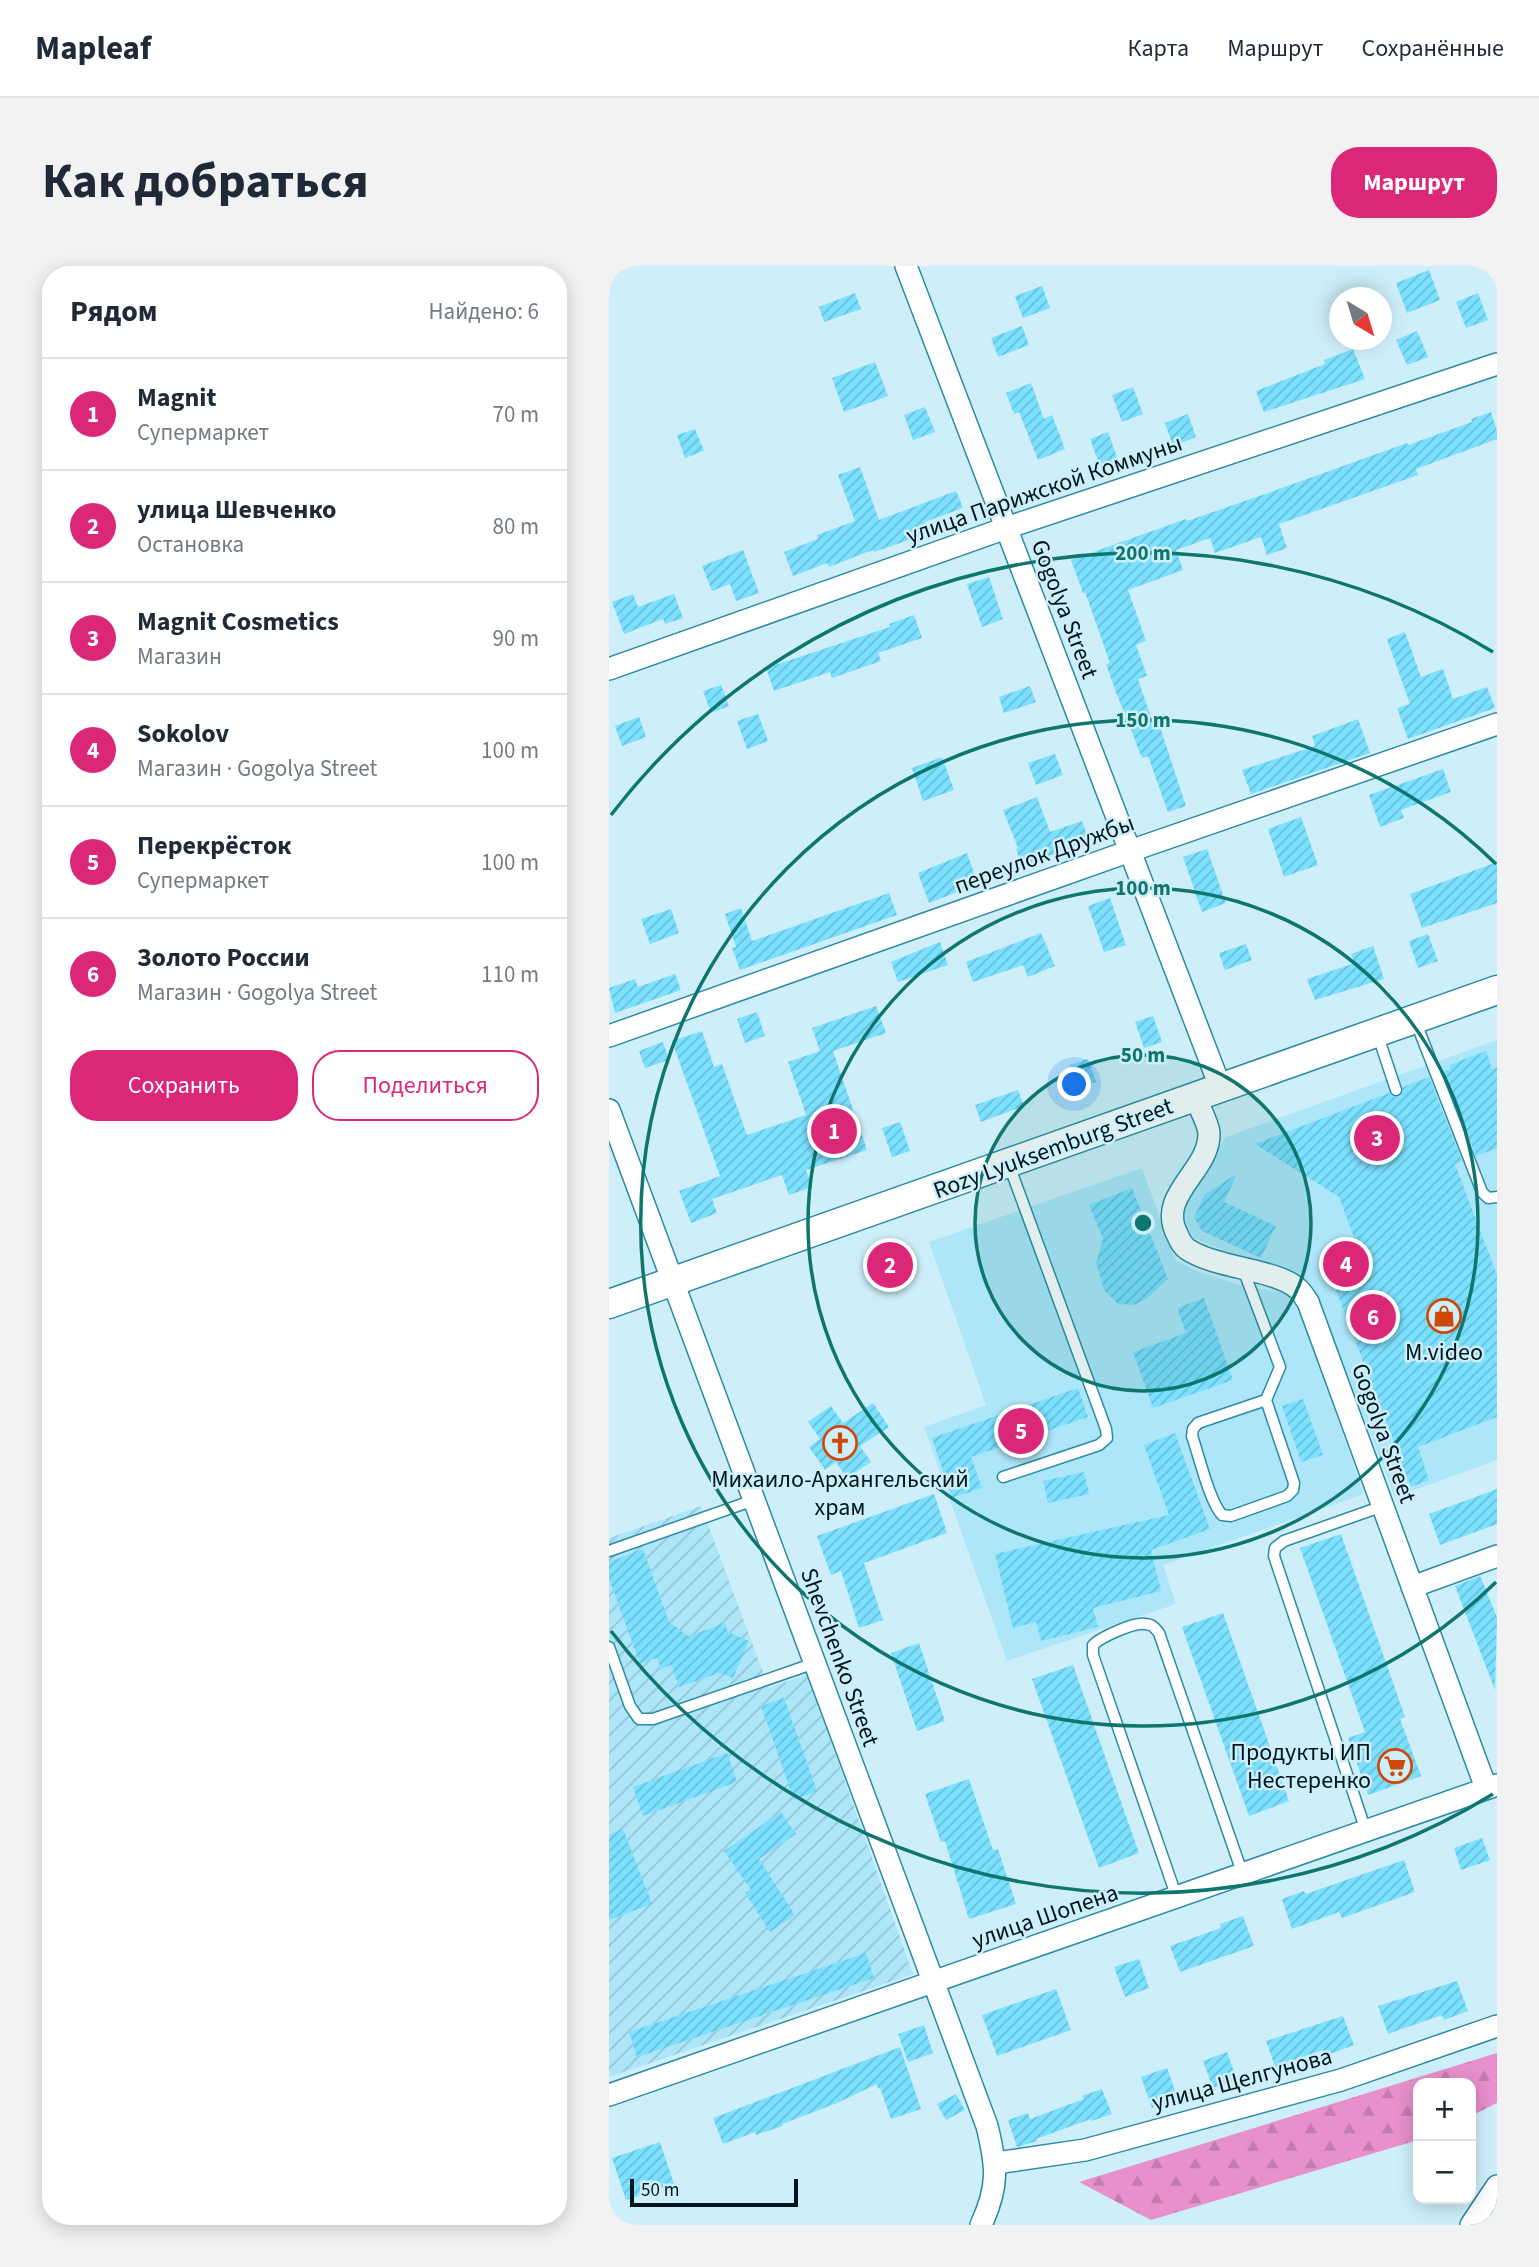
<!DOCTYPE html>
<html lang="ru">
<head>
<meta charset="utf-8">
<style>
	:root { --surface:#fff; --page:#f2f2f3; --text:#1f2937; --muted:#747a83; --line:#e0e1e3; --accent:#db2777 }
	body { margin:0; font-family:"Source Sans 3",sans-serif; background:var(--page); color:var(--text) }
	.controls { position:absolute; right:21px; bottom:21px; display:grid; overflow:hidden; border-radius:14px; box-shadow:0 4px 18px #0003 }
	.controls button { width:63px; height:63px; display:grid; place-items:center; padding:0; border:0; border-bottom:2px solid var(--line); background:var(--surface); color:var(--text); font:35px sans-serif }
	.compass { position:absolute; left:720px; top:21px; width:63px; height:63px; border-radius:50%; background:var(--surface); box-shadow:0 4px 18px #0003; rotate:142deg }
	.scale { position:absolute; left:21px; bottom:18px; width:168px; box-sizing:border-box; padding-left:7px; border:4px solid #00161e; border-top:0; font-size:19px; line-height:24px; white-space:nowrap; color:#00161e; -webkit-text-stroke:5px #ceeffa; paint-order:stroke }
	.you { position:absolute; left:466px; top:819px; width:24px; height:24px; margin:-18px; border:5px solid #fff; border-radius:50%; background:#1a73e8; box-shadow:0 0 0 10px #1a73e833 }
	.badge { display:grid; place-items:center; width:46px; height:46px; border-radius:50%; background:var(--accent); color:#fff; font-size:23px; font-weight:700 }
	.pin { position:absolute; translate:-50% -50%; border:4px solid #fff; box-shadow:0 2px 7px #0006 }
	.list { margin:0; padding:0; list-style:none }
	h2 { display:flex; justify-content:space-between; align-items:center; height:91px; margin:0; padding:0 28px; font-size:30px }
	h2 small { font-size:23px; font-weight:400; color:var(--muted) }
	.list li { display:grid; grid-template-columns:46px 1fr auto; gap:21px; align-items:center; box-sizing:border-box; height:112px; padding:0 28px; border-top:2px solid var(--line) }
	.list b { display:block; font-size:26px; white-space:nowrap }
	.list p { margin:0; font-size:23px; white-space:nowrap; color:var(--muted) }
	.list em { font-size:23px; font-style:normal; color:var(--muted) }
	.actions { display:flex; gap:14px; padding:21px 28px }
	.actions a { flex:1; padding:16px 0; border:2px solid var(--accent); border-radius:28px; text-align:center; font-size:24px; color:var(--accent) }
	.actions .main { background:var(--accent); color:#fff }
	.map { position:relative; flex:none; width:888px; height:1959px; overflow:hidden; border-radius:28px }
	header { display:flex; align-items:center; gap:42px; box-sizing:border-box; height:98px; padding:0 35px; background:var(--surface); border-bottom:2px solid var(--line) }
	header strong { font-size:33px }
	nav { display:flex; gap:38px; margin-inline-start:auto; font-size:24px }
	.intro { display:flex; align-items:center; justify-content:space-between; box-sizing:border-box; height:168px; padding:0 42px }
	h1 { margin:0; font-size:49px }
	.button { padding:18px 32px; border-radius:28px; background:var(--accent); color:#fff; font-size:24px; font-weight:700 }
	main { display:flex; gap:42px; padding:0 42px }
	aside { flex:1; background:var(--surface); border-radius:28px; box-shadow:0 4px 18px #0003 }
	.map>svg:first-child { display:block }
</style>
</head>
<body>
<header>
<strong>Mapleaf</strong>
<nav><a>Карта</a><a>Маршрут</a><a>Сохранённые</a></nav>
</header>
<div class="intro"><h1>Как добраться</h1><a class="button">Маршрут</a></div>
<main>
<aside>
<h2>Рядом<small>Найдено: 6</small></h2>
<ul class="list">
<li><span class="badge">1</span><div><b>Magnit</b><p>Супермаркет</p></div><em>70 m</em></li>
<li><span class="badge">2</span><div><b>улица Шевченко</b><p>Остановка</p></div><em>80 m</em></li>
<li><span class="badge">3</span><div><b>Magnit Cosmetics</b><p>Магазин</p></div><em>90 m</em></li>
<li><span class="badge">4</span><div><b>Sokolov</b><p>Магазин · Gogolya Street</p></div><em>100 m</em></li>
<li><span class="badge">5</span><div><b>Перекрёсток</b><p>Супермаркет</p></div><em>100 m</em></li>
<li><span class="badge">6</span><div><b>Золото России</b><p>Магазин · Gogolya Street</p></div><em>110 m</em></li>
</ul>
<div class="actions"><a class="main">Сохранить</a><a>Поделиться</a></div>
</aside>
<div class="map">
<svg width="888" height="1959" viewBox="0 0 888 1959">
	<defs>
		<pattern id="industrial-furrows" width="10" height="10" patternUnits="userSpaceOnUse" patternTransform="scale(1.75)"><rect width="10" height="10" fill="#aee6f9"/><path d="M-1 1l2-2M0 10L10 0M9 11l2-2" fill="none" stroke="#94c5d5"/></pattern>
		<pattern id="forest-firs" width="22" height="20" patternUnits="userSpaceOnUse" patternTransform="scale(1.75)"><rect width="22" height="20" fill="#e790cb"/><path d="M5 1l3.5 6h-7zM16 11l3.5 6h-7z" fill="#c47bae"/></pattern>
		<pattern id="building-hatch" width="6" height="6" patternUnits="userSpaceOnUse" patternTransform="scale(1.75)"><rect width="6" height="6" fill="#7ce0ff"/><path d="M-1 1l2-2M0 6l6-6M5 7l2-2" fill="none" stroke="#69bfda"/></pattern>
	</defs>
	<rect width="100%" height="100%" fill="#ceeffa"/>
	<!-- built -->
	<path fill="#aee6f9" d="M888,774V1194L786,1231L705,1023L693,1012L635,993L585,972L578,961L575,944L583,923L617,871Z
		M533,902L566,994L589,1006L635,1020L684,1028L755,1228L554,1299L567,1338L398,1395L315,1161L377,1139L320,976Z"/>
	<!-- industrial -->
	<path fill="url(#industrial-furrows)" d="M92,1240L160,1422L198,1408L304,1708L0,1811V1272Z"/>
	<!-- forest -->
	<path fill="url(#forest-firs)" d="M888,1787V1837L862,1850V1817H809V1874L542,1954L470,1916Z"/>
	<!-- building -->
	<path fill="url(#building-hatch)" d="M820,4L831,34L798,47L787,17Z
		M433,20L441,42L414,52L406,30Z
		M246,27L252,43L215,56L210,41Z
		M869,27L879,54L857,62L847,36Z
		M413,60L420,79L389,91L382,72Z
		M808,65L819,91L798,99L787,74Z
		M744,83L756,113L655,146L647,125L716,98L715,94Z
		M266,96L279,130L235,146L223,112Z
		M422,117L435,153L443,149L456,183L429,194L410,146L405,148L397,127Z
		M524,121L534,148L513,156L503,129Z
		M316,141L326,166L304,174L295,149Z
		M882,146L888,165V173L807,203L809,209L670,258L678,282L658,289L652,271L606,287L601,272L567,284L574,304L519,324L537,375L527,379L538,410L529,413L546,463L551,461L577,540L559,546L539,490L533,492L505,421L497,398L501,397L476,326L474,327L462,294L577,253L578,255L659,227L798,177L799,179L863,156L862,153Z
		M579,148L587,171L564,180L556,157Z
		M86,163L95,185L76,192L68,169Z
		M499,166L510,197L492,203L481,173Z
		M251,201L270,254L347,225L354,242L316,256L320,267L265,286L264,284L220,301L218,297L184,310L175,286L209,273L208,269L246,255L229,209Z
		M134,284L150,327L127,335L121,318L103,325L93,300Z
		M380,311L394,353L373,361L358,318Z
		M24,328L29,341L65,328L74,352L56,358L54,353L15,368L3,336Z
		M305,349L313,372L269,387L272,395L223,412L221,406L165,425L157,402L281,361L280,358Z
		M796,366L812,411L834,403L844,433L878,421L886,442L799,473L788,442L801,438L778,373Z
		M112,419L120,440L102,447L94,425Z
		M421,420L427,436L395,447L390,431Z
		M149,448L159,475L138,483L128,455Z
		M30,451L37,471L13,480L6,460Z
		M749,453L761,487L642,528L633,504L706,480L703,470Z
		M446,488L454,509L427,519L419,497Z
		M333,491L345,524L314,535L303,502Z
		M834,503L842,526L792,544L795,552L771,561L760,529Z
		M428,531L441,566L473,555L480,575L413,600L407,583L409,582L394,544Z
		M692,551L709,599L675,611L659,563Z
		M598,583L617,637L593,646L574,591Z
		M358,587L369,618L320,637L309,607Z
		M888,596V637L813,662L801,628Z
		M280,627L288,649L131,704L123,682L127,681L116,648L132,642L143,675Z
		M501,632L517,679L495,686L479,640Z
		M62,643L70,667L41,678L32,653Z
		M432,667L446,700L419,711L414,699L364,716L357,696Z
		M819,668L829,695L809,702L800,675Z
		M331,676L339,699L289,716L282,696Z
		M637,678L643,694L616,704L610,687Z
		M764,680L775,713L706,734L698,713L746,697L742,688Z
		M66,708L72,724L6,747L0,722L26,713L29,721Z
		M267,740L277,767L224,785L258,884L197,904L203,921L180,929L173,909L103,933L108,947L82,957L70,925L111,910L63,775L93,765L105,801L113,798L138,869L197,849L179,796L211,785L203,762Z
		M148,746L156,770L136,777L128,753Z
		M544,750L553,776L535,782L526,756Z
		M54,776L60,794L36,802L30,785Z
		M877,785L883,803L888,801V882L867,890L834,805L841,803L840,799Z
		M479,793L487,816L468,822L461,799Z
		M820,811L853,895L846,898L888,1009V1151L809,1181L820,1214L802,1221L713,987L746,974L730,931L646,878L780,827L785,831H790L794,826V821Z
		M409,824L415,840L372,856L366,839Z
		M291,856L301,885L283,891L273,862Z
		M628,908L615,936L667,960L652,992L593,965L585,951L596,928Z
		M523,922L559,1013L537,1033L525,1039L509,1038L495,1024L487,997L494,973L480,939Z
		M595,1032L624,1114L544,1142L524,1086L577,1067L568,1042Z
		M469,1122L479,1151L362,1191L373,1222L343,1232L323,1172Z
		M694,1133L714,1189L692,1196L673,1140Z
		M264,1137L280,1161L251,1180L262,1196L238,1212L227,1196L216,1204L200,1181L211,1173L199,1156L222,1140L234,1157Z
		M566,1167L601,1263L542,1284L552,1325L484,1342L489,1361L432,1375L427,1356L404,1362L386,1288L560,1249L535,1179Z
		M475,1206L480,1228L439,1237L434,1215Z
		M888,1223V1258L831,1279L820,1248Z
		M325,1228L338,1267L255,1297L274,1354L250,1362L232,1305L222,1309L208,1270Z
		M732,1268L796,1451L791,1453L812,1510L759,1529L739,1472L756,1466L691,1282Z
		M34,1283L60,1356L79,1370L116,1357L119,1366L140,1375L124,1412L110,1407L70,1421L62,1399L52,1403L48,1392L31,1398L0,1312V1296Z
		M871,1310L888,1351L886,1424L846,1320Z
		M614,1347L680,1535L640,1550L573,1361Z
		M310,1377L336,1455L308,1465L282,1387Z
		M464,1399L530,1587L490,1602L423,1413Z
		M175,1432L208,1525L185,1534L152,1440Z
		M118,1487L128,1516L34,1550L24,1521Z
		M360,1513L384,1584L389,1583L407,1638L360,1653L336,1575L332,1576L316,1528Z
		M172,1546L187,1568L150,1593L186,1649L161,1666L136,1627L142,1624L115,1585Z
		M14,1563L43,1638L0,1654V1569Z
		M873,1572L881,1594L852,1604L845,1582Z
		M795,1594L806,1626L733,1652L730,1646L683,1663L673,1633L695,1625L697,1628Z
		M634,1650L645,1680L571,1706L561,1680L612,1662L611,1658Z
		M257,1687L265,1712L28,1791L20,1766Z
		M530,1693L540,1722L516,1731L505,1701Z
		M848,1715L859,1745L835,1754L833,1749L779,1768L769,1740Z
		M447,1723L462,1764L388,1790L373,1749Z
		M734,1750L745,1779L716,1790L714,1784L666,1801L657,1775Z
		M315,1759L324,1787L299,1796L289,1768Z
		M291,1781L312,1843L282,1853L271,1822L269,1823L268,1818L228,1837L173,1858L174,1860L147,1869L146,1866L114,1878L104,1852Z
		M618,1786L628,1814L604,1822L594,1795Z
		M558,1802L569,1833L543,1842L532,1811Z
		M493,1823L503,1848L483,1855L482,1853L427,1873L428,1875L408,1881L399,1854L419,1847L421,1853L475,1833L473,1830Z
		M347,1828L356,1844L337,1854L328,1838Z
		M51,1876L65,1918L17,1934L3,1892Z"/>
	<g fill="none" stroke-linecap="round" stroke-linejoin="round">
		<!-- lane casing -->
		<g stroke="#2b8ba5" stroke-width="13">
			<path id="lane" d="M806,754L873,926L879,932L888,931
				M768,767L787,824
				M634,1003L671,1101L657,1134L589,1157L584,1163L583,1170C590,1190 600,1234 613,1249L622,1250L678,1230L684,1224L685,1217L657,1134
				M394,1211L490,1179L498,1172L497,1163L400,899
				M0,1285L145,1234
				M0,1381L21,1440L30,1453H44L206,1397
				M757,1565L665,1290L666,1282L675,1275L774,1240
				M568,1632L484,1389V1379C492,1371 525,1356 536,1358C543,1358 546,1362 550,1367L634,1609"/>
		</g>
		<!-- street casing -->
		<g stroke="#2b8ba5" stroke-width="24">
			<path id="street" d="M297,0L612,823
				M0,403L397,262L888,98
				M0,770L521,585L888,458
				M587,832C590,842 599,856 600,867C601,906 546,929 569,970C571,975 574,980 578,983C608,1003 668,1003 689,1023C693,1026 696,1032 699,1036L877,1522
				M0,844L378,1860C388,1901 390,1920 372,1959
				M803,1321L888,1290
				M0,1829L888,1519
				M387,1897L476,1884L732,1814L888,1760
				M862,1959L888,1920"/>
		</g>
		<!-- secondary casing -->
		<g stroke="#2b8ba5" stroke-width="31">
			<path id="secondary" d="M0,1038L888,724"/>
		</g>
		<!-- lane -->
		<use href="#lane" stroke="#fff" stroke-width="10"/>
		<!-- street -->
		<use href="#street" stroke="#fff" stroke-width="21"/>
		<!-- secondary -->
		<use href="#secondary" stroke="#fff" stroke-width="28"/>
	</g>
	<!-- distance rings -->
	<circle cx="534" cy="957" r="168" fill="#0f766e" fill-opacity=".12"/>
	<g fill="none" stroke="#0f766e" stroke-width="3.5">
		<circle cx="534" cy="957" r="168"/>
		<circle cx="534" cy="957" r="335"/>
		<path d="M887 1316A503 503 0 1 1 887 598"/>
		<path d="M884 1528A670 670 0 0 1 2 1365M2 549A670 670 0 0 1 884 386"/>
	</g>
	<!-- icons -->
	<defs>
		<g id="shop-ring" transform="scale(1.75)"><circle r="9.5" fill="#ceeffa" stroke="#ce4905" stroke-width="1.5"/><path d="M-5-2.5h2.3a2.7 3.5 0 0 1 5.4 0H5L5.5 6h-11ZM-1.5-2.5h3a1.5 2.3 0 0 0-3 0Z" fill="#ce4905"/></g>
		<g id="church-ring" transform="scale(1.75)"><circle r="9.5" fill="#ceeffa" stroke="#ce4905" stroke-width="1.5"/><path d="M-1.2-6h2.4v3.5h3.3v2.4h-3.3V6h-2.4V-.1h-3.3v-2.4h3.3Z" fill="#ce4905"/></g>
		<g id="supermarket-ring" transform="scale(1.75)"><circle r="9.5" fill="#ceeffa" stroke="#ce4905" stroke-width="1.5"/><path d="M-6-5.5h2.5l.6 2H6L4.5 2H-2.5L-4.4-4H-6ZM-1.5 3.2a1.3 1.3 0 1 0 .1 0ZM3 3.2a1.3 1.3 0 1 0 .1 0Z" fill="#ce4905"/></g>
	</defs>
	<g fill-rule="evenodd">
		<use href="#shop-ring" x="835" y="1050"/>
		<use href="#church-ring" x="231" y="1177"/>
		<use href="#supermarket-ring" x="786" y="1500"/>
	</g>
	<g text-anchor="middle" stroke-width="5" stroke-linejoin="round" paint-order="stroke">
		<!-- street labels -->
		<g font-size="24" fill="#00161e" stroke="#ceeffa">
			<text transform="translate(435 223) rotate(-19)" y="8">улица Парижской Коммуны</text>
			<text transform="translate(456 343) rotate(69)" y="8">Gogolya Street</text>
			<text transform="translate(435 588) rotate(-20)" y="8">переулок Дружбы</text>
			<text transform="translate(444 882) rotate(-20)" y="8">Rozy Lyuksemburg Street</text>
			<text transform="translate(775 1167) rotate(70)" y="8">Gogolya Street</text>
			<text transform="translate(231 1391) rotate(70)" y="8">Shevchenko Street</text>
			<text transform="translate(436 1650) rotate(-19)" y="8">улица Шопена</text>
			<text transform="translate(633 1813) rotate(-15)" y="8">улица Щелгунова</text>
		</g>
		<!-- poi labels -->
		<g font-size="24" fill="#00161e" stroke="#ceeffa">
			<text x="835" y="1094">M.video</text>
			<text x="231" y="1221">Михаило-Архангельский<tspan x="231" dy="28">храм</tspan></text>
			<text x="762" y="1494" text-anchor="end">Продукты ИП<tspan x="762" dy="28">Нестеренко</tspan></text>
		</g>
	</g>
	<circle cx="534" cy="957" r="10" fill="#0f766e" stroke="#ceeffa" stroke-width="3.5"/>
	<g font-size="21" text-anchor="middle" font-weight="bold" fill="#0f766e" stroke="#ceeffa" stroke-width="5" stroke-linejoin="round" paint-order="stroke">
		<text x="534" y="294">200 m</text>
		<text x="534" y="461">150 m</text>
		<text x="534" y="629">100 m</text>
		<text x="534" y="796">50 m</text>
	</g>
</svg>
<div class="controls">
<button>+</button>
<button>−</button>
</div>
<svg class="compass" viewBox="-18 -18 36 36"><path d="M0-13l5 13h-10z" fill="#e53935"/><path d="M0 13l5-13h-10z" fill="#747a83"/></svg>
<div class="scale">50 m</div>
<div class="you"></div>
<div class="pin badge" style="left:225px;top:865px">1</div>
<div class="pin badge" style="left:281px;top:999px">2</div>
<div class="pin badge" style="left:768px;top:872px">3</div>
<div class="pin badge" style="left:737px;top:998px">4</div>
<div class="pin badge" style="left:412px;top:1165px">5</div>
<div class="pin badge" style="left:764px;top:1051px">6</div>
</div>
</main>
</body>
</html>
